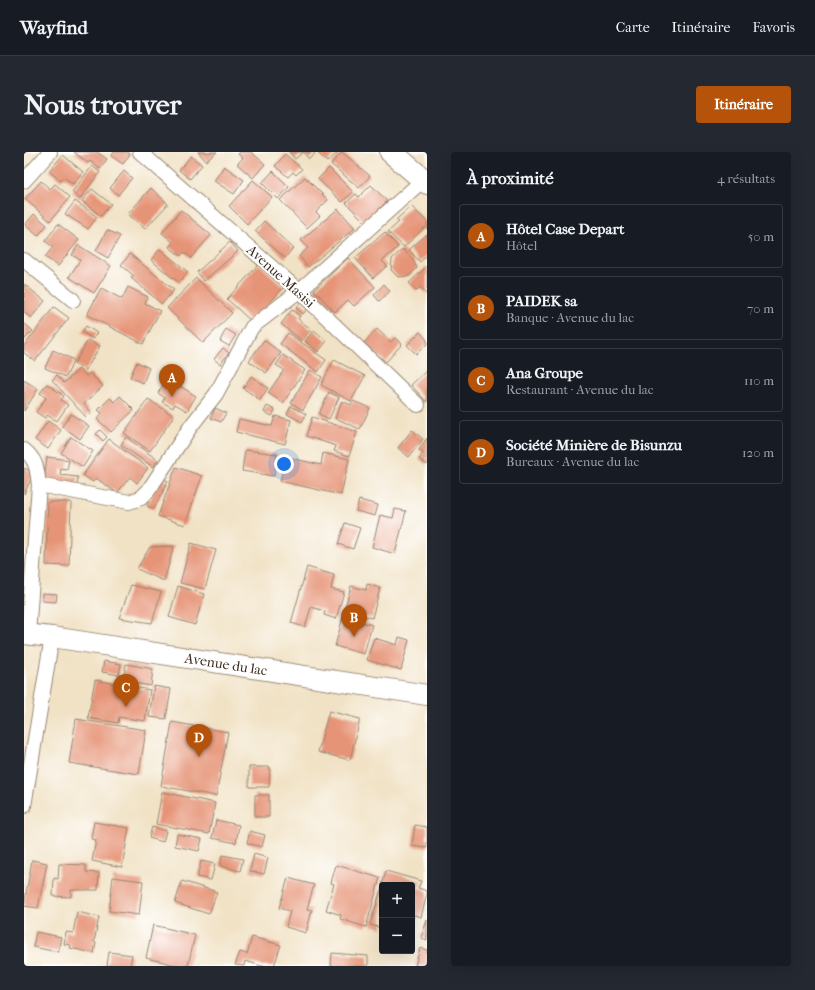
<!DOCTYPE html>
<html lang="fr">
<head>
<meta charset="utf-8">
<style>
	:root { --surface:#171b24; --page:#242831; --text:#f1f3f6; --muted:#9ea1a6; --line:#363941; --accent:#b45309 }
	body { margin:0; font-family:"IM FELL French Canon",serif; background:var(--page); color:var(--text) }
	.controls { position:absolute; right:12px; bottom:12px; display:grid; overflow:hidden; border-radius:4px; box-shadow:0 4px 16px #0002 }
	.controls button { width:36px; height:36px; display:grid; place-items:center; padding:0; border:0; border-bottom:1px solid var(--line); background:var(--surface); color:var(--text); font:20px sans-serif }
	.you { position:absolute; left:260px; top:312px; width:14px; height:14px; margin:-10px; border:3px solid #fff; border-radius:50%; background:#1a73e8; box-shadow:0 0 0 6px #1a73e833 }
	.badge { display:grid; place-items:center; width:26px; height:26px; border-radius:50%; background:var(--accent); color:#fff; font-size:13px; font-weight:700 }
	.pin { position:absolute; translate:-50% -33px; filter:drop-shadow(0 1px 2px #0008) }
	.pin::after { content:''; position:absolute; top:21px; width:14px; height:12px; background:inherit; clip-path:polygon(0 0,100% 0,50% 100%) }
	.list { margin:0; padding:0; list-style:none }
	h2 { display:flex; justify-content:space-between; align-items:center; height:52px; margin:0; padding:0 16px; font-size:17px }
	h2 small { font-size:13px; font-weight:400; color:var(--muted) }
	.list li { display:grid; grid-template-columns:26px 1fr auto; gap:12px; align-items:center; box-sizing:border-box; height:64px; margin:0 8px 8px; padding:0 8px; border:1px solid var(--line); border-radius:4px }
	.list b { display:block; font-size:15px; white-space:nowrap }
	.list p { margin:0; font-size:13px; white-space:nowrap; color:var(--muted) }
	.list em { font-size:13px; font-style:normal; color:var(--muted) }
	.map { position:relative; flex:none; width:403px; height:814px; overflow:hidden; border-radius:4px }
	header { display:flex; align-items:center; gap:24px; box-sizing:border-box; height:56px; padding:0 20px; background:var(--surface); border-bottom:1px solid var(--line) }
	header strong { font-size:19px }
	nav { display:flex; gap:22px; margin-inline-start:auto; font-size:14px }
	.intro { display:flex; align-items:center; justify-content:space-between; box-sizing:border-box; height:96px; padding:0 24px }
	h1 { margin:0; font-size:28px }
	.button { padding:10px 18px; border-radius:4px; background:var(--accent); color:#fff; font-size:14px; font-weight:700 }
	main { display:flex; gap:24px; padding:0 24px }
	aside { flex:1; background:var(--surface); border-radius:4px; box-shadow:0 4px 16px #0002 }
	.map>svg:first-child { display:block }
</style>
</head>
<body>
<header>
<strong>Wayfind</strong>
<nav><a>Carte</a><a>Itinéraire</a><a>Favoris</a></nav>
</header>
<div class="intro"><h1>Nous trouver</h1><a class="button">Itinéraire</a></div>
<main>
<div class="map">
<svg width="403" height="814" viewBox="0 0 403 814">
	<rect width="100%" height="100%" fill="#fff"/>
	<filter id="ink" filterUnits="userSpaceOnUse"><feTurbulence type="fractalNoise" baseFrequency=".025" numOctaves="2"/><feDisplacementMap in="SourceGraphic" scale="8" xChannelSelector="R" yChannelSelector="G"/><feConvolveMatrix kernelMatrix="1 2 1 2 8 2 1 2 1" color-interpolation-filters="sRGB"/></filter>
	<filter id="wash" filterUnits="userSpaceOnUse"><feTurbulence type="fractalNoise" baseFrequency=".012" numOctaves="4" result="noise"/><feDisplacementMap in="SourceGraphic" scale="16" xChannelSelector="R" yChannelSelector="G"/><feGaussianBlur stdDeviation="0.9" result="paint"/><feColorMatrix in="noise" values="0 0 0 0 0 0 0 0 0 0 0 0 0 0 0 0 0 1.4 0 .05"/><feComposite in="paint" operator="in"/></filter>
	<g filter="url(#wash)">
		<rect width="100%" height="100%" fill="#f1e2c5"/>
		<g id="blocks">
			<!-- building -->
			<path fill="#e69477" d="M50,0H73L83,7L76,17L66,9L64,11Z
				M90,0H104L106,2L99,12L87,4Z
				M174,0H193L182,9Z
				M216,0H227L241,12L229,26L213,12L219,6L214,2Z
				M265,0H289L291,2L285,7L279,0L271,7Z
				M293,0H314L303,10Z
				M318,0L346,24L335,36L307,12Z
				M261,2L278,17L272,23L269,20L264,25L251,14Z
				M39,3L59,20L49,32L40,25L37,29L25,19Z
				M167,4L178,13L166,27L155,18Z
				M68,14L76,20L56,47L48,40Z
				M200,14L220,28L210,42L190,29Z
				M305,16L329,40L318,50L294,27Z
				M100,19L108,26L94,43L86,36Z
				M249,19L265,35L254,47L238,31Z
				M281,25L304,48L292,60L296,64L283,76L256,48Z
				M229,28L248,45L223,72L205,54Z
				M17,29L26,37L31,32L46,45L26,69L1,47Z
				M347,33L363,49L342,71L322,51L332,42L335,45Z
				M127,36L144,52L121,77L104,62Z
				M68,37L87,52L77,64L58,49Z
				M51,49L73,65L64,77L41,62Z
				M387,54L403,70V77L401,75L380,95L364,80L375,70L372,68Z
				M314,57L331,76L284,115L275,104L284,96L277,88Z
				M157,58L187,83L167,106L160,100L157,104L145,95L149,90L138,81Z
				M10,62L23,73L14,84L1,73Z
				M240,69L269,96L261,106L231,79Z
				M34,72L55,88L34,114L21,105L29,95L21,89Z
				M83,78L96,84L84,106L72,99Z
				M361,80L374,95L358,109L363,114L349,126L331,106Z
				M403,82V103L396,110L385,98Z
				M206,90L214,99L180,129L173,120Z
				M54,93L87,114L70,141L45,125L56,108L48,103Z
				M136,97L164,120L155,131L127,108Z
				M379,97L389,108L393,116L385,124L374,125L367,118L368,107Z
				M106,102L150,138L138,152L107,126L110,124L97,113Z
				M324,106L351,135L330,154L324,148L311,160L290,138Z
				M235,112L260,135L228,170L203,147Z
				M403,114V143L396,135L392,139L385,131Z
				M172,126L208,161L179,191L143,156Z
				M0,132L21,149L7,166L0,160Z
				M360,132L366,139L355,149L350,143Z
				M104,135L124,145L121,151L136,159L119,192L63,163L77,136L98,147Z
				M277,150L284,156L279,162L272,156Z
				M30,155L45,166L11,209L0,201V194Z
				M268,158L276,164L274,167L287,177L278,189L257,172Z
				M0,171L9,179L0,188Z
				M62,174L73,181L69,187L58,180Z
				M202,177L212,183L205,194L196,189Z
				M353,177L367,190L371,186L378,192L362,210L340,191Z
				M290,178L303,189L294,200L281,189Z
				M396,180L403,188V192L392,202L383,193Z
				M264,181L302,208L294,220L256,192Z
				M64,188L76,194L62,218L50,212Z
				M240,188L257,201L242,221L225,209Z
				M199,196L205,201L196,212L190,207Z
				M29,198L50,208L42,225L21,216Z
				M259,203L281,218L259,251L244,241L260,218L252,213Z
				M310,208L341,224L327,249L297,233Z
				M113,210L125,216L119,231L106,225Z
				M55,217L62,224L66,221L79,234L60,252L67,260L62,265L28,228L33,223L40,231Z
				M286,218L298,225L279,258L267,251Z
				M403,218V250L387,233Z
				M227,224L244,236L236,248L219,236Z
				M143,226L172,244L163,259L151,252L149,256L138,250L141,246L134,241Z
				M0,228L14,237L0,259Z
				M23,232L40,244L37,248L44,253L33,269L23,263L21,266L12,260L22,246L16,241Z
				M305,240L315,245L305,267L295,262Z
				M96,244L110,258L87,280L73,267L78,261L74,258L86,246L90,250Z
				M124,247L150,264L126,299L100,281Z
				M318,249L327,253L329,249L346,256L336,277L311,266Z
				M243,254L251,258L248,264L240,260Z
				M267,254L282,262L278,270L263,262Z
				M191,256L202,261L197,270L187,266Z
				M47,262L65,274L56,287L38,274Z
				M251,264L267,268L261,292L212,280L215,267L248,274Z
				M288,265L333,280L325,304L310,299L312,294L282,284Z
				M24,269L37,278L24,297L11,288Z
				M76,278L83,285L79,289L72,282Z
				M388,278L399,287L385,305L374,296Z
				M47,285L69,299L59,315L37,301Z
				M102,285L134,308L129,315L97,293Z
				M403,286V313L395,307L399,301L395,298Z
				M85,287L124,316L113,331L106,325L93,341L72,326L69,330L59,323Z
				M221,298L253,302L250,324L218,319Z
				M299,301L325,307L317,343L256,329L262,305L297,313Z
				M23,305L45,308L43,318L37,317L36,323L54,325L53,333L20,329Z
				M152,315L178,324L161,373L134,364Z
				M0,316L10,321L0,342Z
				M137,326L144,329L130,357L123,354Z
				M335,348L354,353L351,364L332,359Z
				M24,350H47L45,414L22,413Z
				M371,357L382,359L371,402L348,395L356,363L369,366Z
				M321,371L336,376L329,397L314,392Z
				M167,391L192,398L181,437L156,431Z
				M150,394L140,429L113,417L126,395Z
				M283,415L310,423L307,437L320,440L312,467L300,463L301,459L287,455L281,475L267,471Z
				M343,432L356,436L348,466L320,459L327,434L342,438Z
				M107,433L137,440L128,471L95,466Z
				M154,434L180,442L171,473L145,465Z
				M18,441L33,442L32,450L18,449Z
				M319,465L348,473L340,502L311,494Z
				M375,485L385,488L377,518L343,508L350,486L373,493Z
				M80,509L97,512L95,523L78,520Z
				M102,512L129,517L127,534L99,529Z
				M71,528L126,538L121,569L95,565L94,571L64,566Z
				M130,534L147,537L142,567L125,565Z
				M305,559L336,567L326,608L294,600Z
				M52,567L122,578L115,622L45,611Z
				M148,570L204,580L192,644L137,634Z
				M225,615H246L245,635H225Z
				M138,640L191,651L185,682L132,672Z
				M231,643H245V665H231Z
				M192,668L215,673L212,691L188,686Z
				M70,670L105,676L98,715L68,709L72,688L67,687Z
				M391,673L403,675V696L388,694Z
				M128,675L142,679L139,690L125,686Z
				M226,679L241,683L238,695L223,691Z
				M153,682L178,687L175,699L151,694Z
				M230,702L244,706L240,722L226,719Z
				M198,703L219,707L216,719L196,714Z
				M8,708L23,711L14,756L0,754Z
				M177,709L191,712L187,728L173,725Z
				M35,712L62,713V720L75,721L74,738H47V745L29,744L30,726L34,727Z
				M312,713L356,726L342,775L316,767L317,763L302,758L310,732L307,731Z
				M362,719L397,729L394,736L403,739V742L397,765L390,763L388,769V733H358Z
				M89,725L119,729L115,763L85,759Z
				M264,726L290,733L283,757L288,758L282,781L262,775L266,759L255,756Z
				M158,729L193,740L185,762L151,751Z
				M358,735V776L346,773Z
				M53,760L75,765L70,790L72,791L70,801L46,796L47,793L40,792L42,780L49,781Z
				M403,768V788L397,786Z
				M129,773L171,783L164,814H157L122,806Z
				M12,780L37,785L34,800L9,795Z
				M228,785L257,793L250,814H238L221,809L220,814L211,813L216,800L223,802Z
				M396,796L403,798V807L401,814H391Z
				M85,800L108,803L106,814H83Z
				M308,801L344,804V814H307Z"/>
		</g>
	</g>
	<g filter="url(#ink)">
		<use href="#blocks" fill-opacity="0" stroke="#968672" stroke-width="1"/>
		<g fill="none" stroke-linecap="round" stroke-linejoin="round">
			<!-- street casing -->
			<g stroke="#968672" stroke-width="16">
				<path id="street" d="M116,0L275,139L394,253
					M0,29L26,0
					M0,108L49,148
					M0,298C13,308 13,318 15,333L4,482
					M15,333L105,350L117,346L124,339L167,274L192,242L228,175L275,139L399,28
					M0,654L28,485"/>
			</g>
			<!-- secondary casing -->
			<g stroke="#968672" stroke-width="22">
				<path id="secondary" d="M0,482L28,485L403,543"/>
			</g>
			<!-- highway casing -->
			<g stroke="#968672" stroke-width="24">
				<path id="highway" d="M367,0L403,31"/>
			</g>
			<!-- street -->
			<use href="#street" stroke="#fff" stroke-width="14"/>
			<!-- secondary -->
			<use href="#secondary" stroke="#fff" stroke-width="20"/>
			<!-- highway -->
			<use href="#highway" stroke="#fff" stroke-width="22"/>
		</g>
	</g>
	<g text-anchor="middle" stroke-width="4" stroke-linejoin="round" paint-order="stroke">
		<!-- street labels -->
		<g font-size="14" fill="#3b2a1e" stroke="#fff">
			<text transform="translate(257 124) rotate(42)" y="5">Avenue Masisi</text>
			<text transform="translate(202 512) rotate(9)" y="5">Avenue du lac</text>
		</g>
	</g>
</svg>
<div class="controls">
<button>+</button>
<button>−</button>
</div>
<div class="you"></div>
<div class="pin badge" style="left:148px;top:245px">A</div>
<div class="pin badge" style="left:330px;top:485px">B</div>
<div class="pin badge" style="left:102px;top:555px">C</div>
<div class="pin badge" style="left:175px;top:605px">D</div>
</div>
<aside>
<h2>À proximité<small>4 résultats</small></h2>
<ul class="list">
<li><span class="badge">A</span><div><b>Hôtel Case Depart</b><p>Hôtel</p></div><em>50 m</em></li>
<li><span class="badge">B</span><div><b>PAIDEK sa</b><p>Banque · Avenue du lac</p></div><em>70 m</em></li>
<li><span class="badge">C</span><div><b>Ana Groupe</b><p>Restaurant · Avenue du lac</p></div><em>110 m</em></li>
<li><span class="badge">D</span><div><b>Société Minière de Bisunzu</b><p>Bureaux · Avenue du lac</p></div><em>120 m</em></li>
</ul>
</aside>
</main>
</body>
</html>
